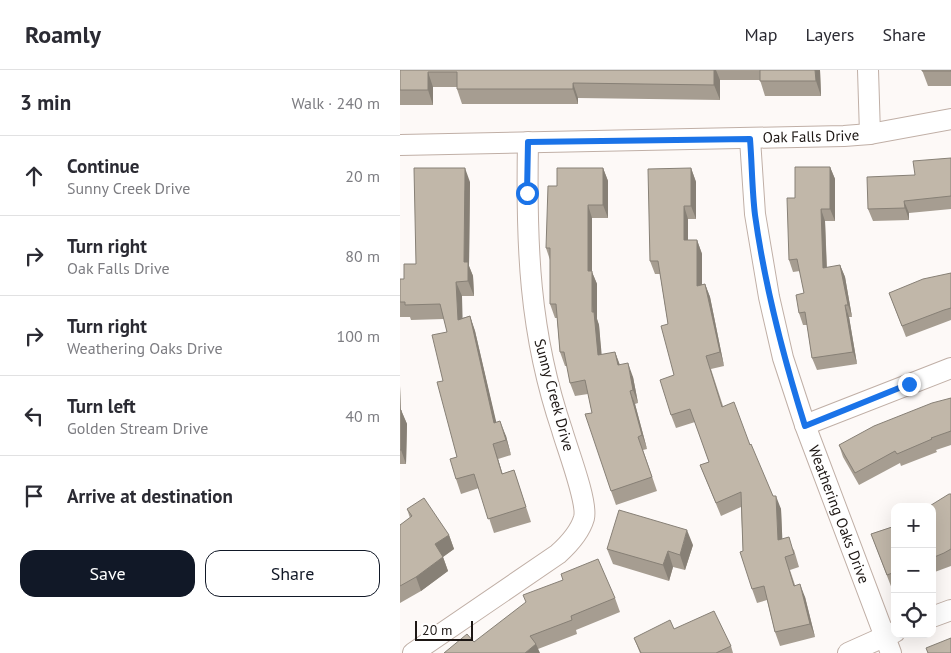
<!DOCTYPE html>
<html lang="en">
<head>
<meta charset="utf-8">
<style>
	:root { --surface:#fff; --page:#f7f7f7; --text:#2b2b33; --muted:#7c7c81; --line:#e1e1e2; --accent:#111827 }
	body { margin:0; font-family:"PT Sans",sans-serif; background:var(--page); color:var(--text) }
	.controls { position:absolute; right:15px; bottom:15px; display:grid; overflow:hidden; border-radius:10px; box-shadow:0 5px 20px #0002 }
	.controls button { width:45px; height:45px; display:grid; place-items:center; padding:0; border:0; border-bottom:1px solid var(--line); background:var(--surface); color:var(--text); font:25px sans-serif }
	.scale { position:absolute; left:15px; bottom:12px; width:58px; box-sizing:border-box; padding-left:5px; border:2px solid #1d1714; border-top:0; font-size:14px; line-height:18px; white-space:nowrap; color:#1d1714; -webkit-text-stroke:4px #fff; paint-order:stroke }
	.stop { position:absolute; width:15px; height:15px; margin:-11px; border:4px solid #1a73e8; border-radius:50%; background:#fff }
	.stop.end { background:#1a73e8; border-color:#fff; box-shadow:0 1px 5px #0008 }
	.list { margin:0; padding:0; list-style:none }
	h2 { display:flex; justify-content:space-between; align-items:center; height:65px; margin:0; padding:0 20px; font-size:21px }
	h2 small { font-size:16px; font-weight:400; color:var(--muted) }
	.list li { display:grid; grid-template-columns:32px 1fr auto; gap:15px; align-items:center; box-sizing:border-box; height:80px; padding:0 20px; border-top:1px solid var(--line) }
	.list b { display:block; font-size:19px; white-space:nowrap }
	.list p { margin:0; font-size:16px; white-space:nowrap; color:var(--muted) }
	.list em { font-size:16px; font-style:normal; color:var(--muted) }
	.actions { display:flex; gap:10px; padding:15px 20px }
	.actions a { flex:1; padding:11px 0; border:1px solid var(--accent); border-radius:15px; text-align:center; font-size:18px; color:var(--accent) }
	.actions .main { background:var(--accent); color:#fff }
	.icon { flex:none; width:28px; height:28px; fill:none; stroke:currentColor; stroke-width:2; stroke-linecap:round; stroke-linejoin:round }
	.map { position:relative; flex:none; width:551px; height:583px; overflow:hidden }
	header { display:flex; align-items:center; gap:30px; box-sizing:border-box; height:70px; padding:0 25px; background:var(--surface); border-bottom:1px solid var(--line) }
	header strong { font-size:24px }
	nav { display:flex; gap:28px; margin-inline-start:auto; font-size:18px }
	main { display:flex }
	aside { flex:1; background:var(--surface) }
	.map>svg:first-child { display:block }
</style>
</head>
<body>
<header>
<strong>Roamly</strong>
<nav><a>Map</a><a>Layers</a><a>Share</a></nav>
</header>
<main>
<aside>
<h2>3 min<small>Walk · 240 m</small></h2>
<ul class="list">
<li><svg class="icon" aria-label="ahead" viewBox="0 0 24 24"><path d="M12 20V5M6 11l6-6 6 6"/></svg><div><b>Continue</b><p>Sunny Creek Drive</p></div><em>20 m</em></li>
<li><svg class="icon" aria-label="right" viewBox="0 0 24 24"><path d="M7 20v-9h11M14 6l5 5-5 5"/></svg><div><b>Turn right</b><p>Oak Falls Drive</p></div><em>80 m</em></li>
<li><svg class="icon" aria-label="right" viewBox="0 0 24 24"><path d="M7 20v-9h11M14 6l5 5-5 5"/></svg><div><b>Turn right</b><p>Weathering Oaks Drive</p></div><em>100 m</em></li>
<li><svg class="icon" aria-label="left" viewBox="0 0 24 24"><path d="M17 20v-9H6M10 6l-5 5 5 5"/></svg><div><b>Turn left</b><p>Golden Stream Drive</p></div><em>40 m</em></li>
<li><svg class="icon" aria-label="arrive" viewBox="0 0 24 24"><path d="M6 21V4h12l-3 4 3 4H6"/></svg><div><b>Arrive at destination</b></div></li>
</ul>
<div class="actions"><a class="main">Save</a><a>Share</a></div>
</aside>
<div class="map">
<svg width="551" height="583" viewBox="0 0 551 583">
	<rect width="100%" height="100%" fill="#fdf9f7"/>
	<g fill="none" stroke-linecap="round" stroke-linejoin="round">
		<!-- minor casing -->
		<g stroke="#c0afa6" stroke-width="22">
			<g id="minor">
				<path d="M468,0L470,64"/>
				<path id="s1" d="M350,69L355,144L369,227L383,288L405,355L491,583"/>
				<path id="s2" d="M0,75L444,66L470,64L551,49"/>
				<path d="M405,355L551,298"/>
				<path d="M532,547L551,540"/>
				<path d="M13,583L158,484C168,475 180,462 184,448C188,432 167,378 162,360C129,263 126,174 128,72"/>
				<path d="M448,583L495,562"/>
			</g>
		</g>
		<!-- minor -->
		<use href="#minor" stroke="#fff" stroke-width="20"/>
	</g>
	<!-- wall -->
	<path fill="#a69d91" d="M0,0H420L421,26H365L360,10H320V30L178,28V34H62L57,19V17H33V35H0Z
		M522,0H551V16H528Z
		M551,88V139L509,143V150L473,151L468,139L515,105Z
		M430,97L435,109V151H425L427,198L440,195L445,207L452,247H449L457,294L417,300L412,288L407,255H403L399,243L404,223L400,201L393,202L389,190L395,128Z
		M203,98L208,111V148H192V202L197,214V249L199,255L201,285L215,282L220,295L233,307L238,333L235,334L247,379L243,380L257,421L216,435L211,421L192,343L188,324L175,326L170,313L167,296H165L160,282L157,248H155L150,234V190L146,178L157,116Z
		M291,98L296,112V149H288V170H297L302,184V215L305,214L310,227L324,296L311,299L323,336L350,375L373,426L381,439L382,469L394,480L399,497L390,500L395,515L405,527L415,567L380,576L375,562L367,530L357,533L352,519L343,481L341,437L321,446L300,395L309,392L295,352L276,358L271,345L274,305L268,254L260,204H255L250,191Z
		M70,112L69,196L73,206L74,226H62V248L70,246L75,261L96,353L106,366L111,385L98,389L102,404L114,400L131,452L94,463L79,418L61,424L56,409L57,387L43,311L47,262L44,249L11,250L10,247H0V209H4L16,194Z
		M551,203V250L506,267L489,223Z
		M0,316L1,340L7,354L6,394H0Z
		M551,328V375L536,380L537,382L501,396L500,393L459,415L443,387L439,375Z
		M551,424V496L532,503V437Z
		M7,439L49,465L54,479L43,487L48,501L21,521L0,533V455L10,448Z
		M495,456V518L492,519L471,464Z
		M293,475L285,500L273,497L269,511L213,494L207,479Z
		M215,528L220,542L176,560L177,564L138,579L74,572Z
		M274,559L331,576L333,583H240L234,568Z"/>
	<!-- shaded-wall -->
	<path fill="#878076" d="M314,0H316L320,10V30L314,15Z
		M415,0H420L421,26L416,11Z
		M28,2L33,17V35L28,20Z
		M173,13L178,28V34L173,19Z
		M430,97L435,109V151L430,139Z
		M65,98L70,112L69,196L73,206L74,226L68,211L64,192Z
		M203,98L208,111V148L203,135Z
		M291,98L296,112V149L291,136Z
		M504,131L509,143V150L505,138Z
		M188,135L192,148V202L197,214V249L199,255L203,299L198,285L188,201Z
		M284,136L288,149V184L284,170Z
		M421,139L425,151L427,210L423,198Z
		M297,170L302,184V229L297,216Z
		M440,195L445,207L452,247L448,235Z
		M56,212L62,226L63,264L58,250Z
		M305,214L310,227L324,296L320,282Z
		M445,235L449,247L457,294L453,282Z
		M70,246L75,261L100,368L94,353Z
		M215,282L220,296L218,295Z
		M228,293L233,307L238,333L233,320Z
		M0,316L1,341V340L7,354L6,394L1,380Z
		M230,321L235,334L247,379L242,365Z
		M100,351L106,366L111,385L106,370Z
		M93,374L98,389L107,418L102,404Z
		M376,426L381,439L383,483L378,470Z
		M287,460L293,475L285,500L280,485Z
		M49,465L54,479L40,489L35,474Z
		M268,481L273,497L269,511L263,495Z
		M43,487L48,501L21,521L16,507Z
		M400,514L405,527L415,567L410,554Z
		M136,574L140,583H125Z"/>
	<!-- building -->
	<path fill="#c1b7a9" stroke="#878076" d="M0,0H314V15L173,13V19H57V2H28V20H0Z
		M360,0H415L416,11H360Z
		M522,0H551V1H522Z
		M551,88V126L504,131L505,138L468,139L467,107L515,105L513,91Z
		M395,97H430V139H421L423,198L440,195L448,235H445L453,282L412,288L405,242L399,243L396,225L404,223L397,189L389,190L387,128H395Z
		M14,98H65L64,192H68V211L56,212L58,250L70,246L94,353L100,351L106,370L93,374L102,404L114,400L126,437L88,449L74,404L56,409L50,389L57,387L37,312L43,311L32,265L47,262L40,234L5,235V232H0V209H4V194H16Z
		M157,98H203V135H188V201H192V242H194L198,285L215,282L218,295L228,293L233,320L230,321L242,365L238,367L252,407L211,421L185,344L192,343L185,310L170,313L164,282H160L156,234H150V178H146L148,116H157Z
		M291,98V136H284V170H297V216L305,214L320,282L306,286L322,337L334,332L350,375L351,374L373,426H376L378,470L389,467L394,484L385,487L394,516L400,514L410,554L375,562L364,516L352,519L340,482L343,481L341,422L316,433L300,395L309,392L290,339L271,345L260,310L274,305L261,256L268,254L258,191H250L248,99Z
		M551,203V238L544,240L502,256L489,223L523,209Z
		M551,328V361L531,368L532,369L497,384L495,381L455,403L439,375L474,356L532,333Z
		M0,340H1V380H0Z
		M549,424H551V479L544,483L532,488V437H528Z
		M24,428L49,465L35,474L43,487L16,507L0,516V455L12,446L7,439Z
		M219,440L287,460L280,485L268,481L263,495L207,479Z
		M495,456V502L487,505L471,464Z
		M198,489L215,528L171,546L172,550L130,566L136,574L125,583H44L67,564L74,572L126,532L123,525L163,510L161,504Z
		M314,541L331,576L316,583H241L234,568L270,550L274,559Z
		M551,568V583H528L526,578Z"/>
	<g fill="none" stroke-linecap="round" stroke-linejoin="round">
		<!-- route -->
		<path stroke="#1a73e8" stroke-width="6" d="M127,123L128,72L350,69C352,94 352,120 355,145C365,217 383,286 405,356L509,314"/>
	</g>
	<g text-anchor="middle" stroke-width="4" stroke-linejoin="round" paint-order="stroke">
		<!-- street labels -->
		<g font-size="15" fill="#1d1714" stroke="#fff">
			<text dy="5" stroke="none"><textPath href="#s2" startOffset="411">Oak Falls Drive</textPath></text>
			<text transform="translate(154 325) rotate(75)" y="5">Sunny Creek Drive</text>
			<text dy="5" stroke="none"><textPath href="#s1" startOffset="388">Weathering Oaks Drive</textPath></text>
		</g>
	</g>
</svg>
<div class="controls">
<button>+</button>
<button>−</button>
<button><svg class="icon" aria-label="locate" viewBox="0 0 24 24"><circle cx="12" cy="12" r="6"/><path d="M12 2v4M12 18v4M2 12h4M18 12h4"/></svg></button>
</div>
<div class="scale">20 m</div>
<div class="stop" style="left:127px;top:123px"></div>
<div class="stop end" style="left:509px;top:314px"></div>
</div>
</main>
</body>
</html>
